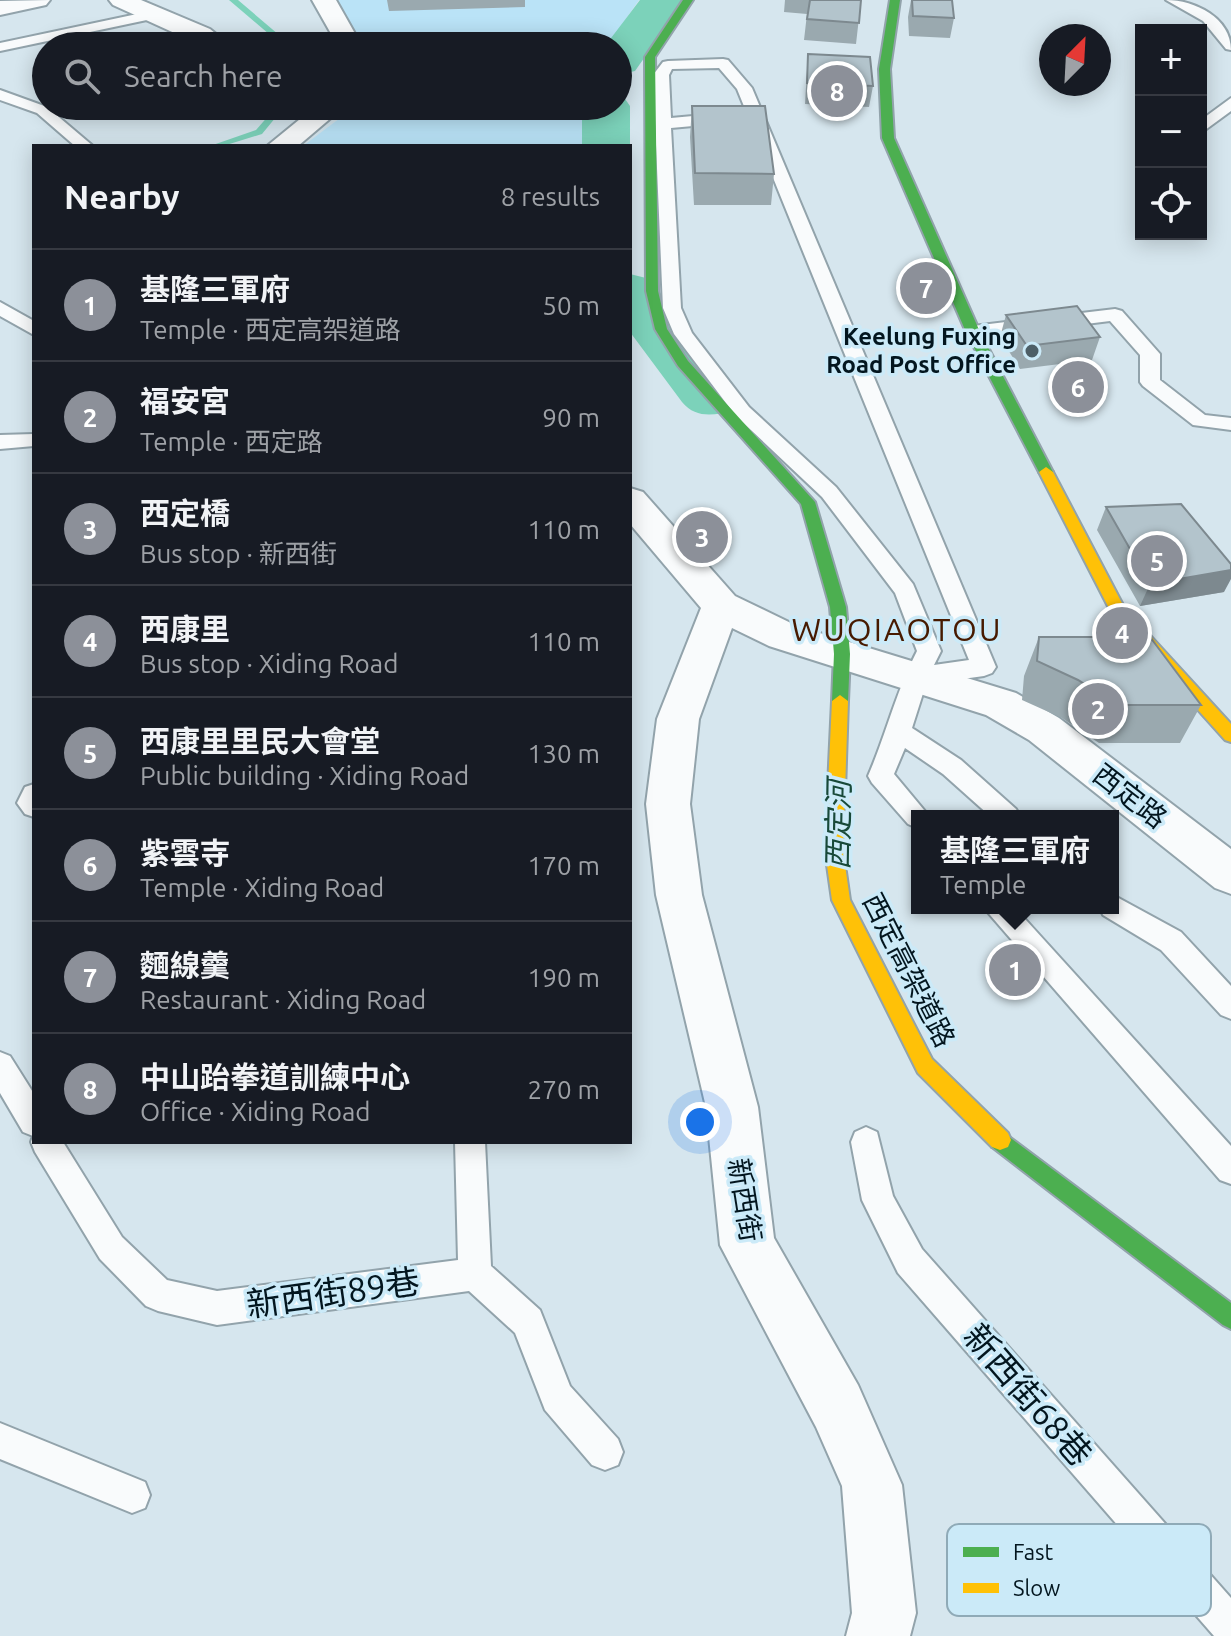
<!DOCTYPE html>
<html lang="en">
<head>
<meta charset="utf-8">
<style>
	:root { --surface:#171b24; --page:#20242c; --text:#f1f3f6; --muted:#9ea1a6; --line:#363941; --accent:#8c9099 }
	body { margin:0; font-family:Ubuntu,"Noto Sans TC",sans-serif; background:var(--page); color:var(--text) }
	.controls { position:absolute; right:24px; top:24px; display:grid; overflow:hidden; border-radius:0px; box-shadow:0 4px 20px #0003 }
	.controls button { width:72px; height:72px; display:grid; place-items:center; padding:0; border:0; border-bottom:2px solid var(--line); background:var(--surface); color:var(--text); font:40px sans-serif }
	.compass { position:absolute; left:1039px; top:24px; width:72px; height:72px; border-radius:50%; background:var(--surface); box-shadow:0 4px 20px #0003; rotate:24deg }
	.you { position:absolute; left:700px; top:1122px; width:28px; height:28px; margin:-20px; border:6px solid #fff; border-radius:50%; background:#1a73e8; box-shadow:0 0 0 12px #1a73e833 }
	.badge { display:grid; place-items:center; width:52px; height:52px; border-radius:50%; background:var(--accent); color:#fff; font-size:26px; font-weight:700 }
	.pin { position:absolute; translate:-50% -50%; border:4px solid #fff; box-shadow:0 2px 8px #0006 }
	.popup { position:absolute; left:911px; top:810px; width:208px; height:104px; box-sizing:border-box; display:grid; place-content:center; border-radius:0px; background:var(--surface); filter:drop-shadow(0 2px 6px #0005); font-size:26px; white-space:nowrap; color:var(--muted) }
	.popup b { font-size:30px; color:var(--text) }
	.popup::after { content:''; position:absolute; left:50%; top:100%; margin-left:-16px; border:16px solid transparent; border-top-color:var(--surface) }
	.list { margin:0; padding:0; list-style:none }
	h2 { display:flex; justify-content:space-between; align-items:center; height:104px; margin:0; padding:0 32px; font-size:34px }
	h2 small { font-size:26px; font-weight:400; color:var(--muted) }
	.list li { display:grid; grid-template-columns:52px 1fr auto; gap:24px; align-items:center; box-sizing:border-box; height:112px; padding:0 32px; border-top:2px solid var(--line) }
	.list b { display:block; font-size:30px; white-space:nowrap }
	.list p { margin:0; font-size:26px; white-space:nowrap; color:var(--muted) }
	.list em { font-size:26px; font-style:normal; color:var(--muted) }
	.icon { flex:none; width:44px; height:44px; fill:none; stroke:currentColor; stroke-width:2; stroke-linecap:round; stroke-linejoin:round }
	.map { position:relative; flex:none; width:1231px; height:1636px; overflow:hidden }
	.search { position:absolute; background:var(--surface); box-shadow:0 4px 20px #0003; left:32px; top:32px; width:600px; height:88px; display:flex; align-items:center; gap:20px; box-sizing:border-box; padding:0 28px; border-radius:44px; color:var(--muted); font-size:30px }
	.panel { position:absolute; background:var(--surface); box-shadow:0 4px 20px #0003; left:32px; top:144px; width:600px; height:1000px; border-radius:0px }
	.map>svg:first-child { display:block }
</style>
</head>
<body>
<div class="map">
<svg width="1231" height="1636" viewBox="0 0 1231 1636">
	<rect width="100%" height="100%" fill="#d6e6ee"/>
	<!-- built -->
	<path fill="#bae3f7" d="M335,0H639L625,20L618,92V46H361Z
		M356,106H617L613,146H303Z"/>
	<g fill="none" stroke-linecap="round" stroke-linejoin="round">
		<!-- stream -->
		<path fill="#7cd2ba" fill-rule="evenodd" d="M229,0H238L292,46H283Z
			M277,106H285L262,134L223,146H210L256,130Z
			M630,295L635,297V301H630Z"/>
		<!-- river -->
		<path fill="#7cd2ba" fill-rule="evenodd" d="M640,0H685L635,71L618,75V46H605Z
			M618,94L623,96L630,106V149V146H582V106H618Z
			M630,274L650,279C678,319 714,355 742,397L733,411C714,415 696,419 682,402L630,332Z"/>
		<!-- lane casing -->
		<g stroke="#92a3ab" stroke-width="4">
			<path id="lane" d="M1166,0C1195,0 1231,18 1231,50L1226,49L1203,21Z
				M156,10L161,11V17L0,51V43Z
				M723,59L728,60L752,88L996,667L992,673L984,676L926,684L912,728L961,760L1016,809L1020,816H990L943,774L905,748L894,774L929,816H917V828L908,824L872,783L868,776C886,735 896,691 917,651L895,593L822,497L735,415L674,334L663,308L653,75L663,62L668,61ZM719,68L737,89L969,660L934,665L941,651L913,584L836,487L749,407L692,333L681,308L671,128L726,123L734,118L726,113L671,118L669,75L672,69Z
				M0,90L47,107L93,146H75L37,113L0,100Z
				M1231,98V111L1201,133V120Z
				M0,302L34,321V335L0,316Z
				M1115,309L1122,311L1160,354V380L1205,415L1231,418V430L1193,425L1143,386L1140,382V355L1110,321L973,338L964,332L973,326Z
				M34,434V446L0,449V435Z
				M34,784V817L25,814L17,803L25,787Z
				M1113,895L1181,932L1231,986V1019L1221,1015L1161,950L1103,915L1100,908H1113Z
				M984,908H1015L1231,1146V1184L1220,1180Z
				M0,1052L10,1056L34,1094V1142H63L122,1237L167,1280L217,1291L458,1260L455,1142H485L491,1266L540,1310L570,1386L618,1439L623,1452L618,1465L605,1470L592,1465L545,1410L515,1333L469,1291L217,1325L158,1311L146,1306L100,1259L35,1152L31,1142L33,1136L23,1132L0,1093Z
				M866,1127L877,1132L893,1196L922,1249L1231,1598V1636H1214L898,1273L862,1200L851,1142L855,1132Z
				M0,1423L145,1482L150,1495L145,1508L132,1513L0,1459Z"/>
		</g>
		<!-- street casing -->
		<g stroke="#92a3ab" stroke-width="4">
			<path id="street" d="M50,0L46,5L0,15V1Z
				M109,0H141L210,29L231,46H203L113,5Z
				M312,0H336L362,46H338Z
				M316,106H345L298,146H267Z
				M630,488L643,492L735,596L797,626L1016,693L1059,718L1231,849V894L1215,888L1029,740L986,715L769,646L732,628L699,719L690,804L702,895L758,1107L774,1238L858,1385L902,1485L916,1613L910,1636H846L852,1613L842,1486L816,1427L720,1245L706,1107L656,895L646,804L657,719L701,608L630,524Z"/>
		</g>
		<!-- fast casing -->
		<g stroke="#92a3ab" stroke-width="4">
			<path id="fast" d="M683,0H693L655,57L658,291L667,329L688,361L815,502L846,607L850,654L848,701L840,707L832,701L834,654L830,607L801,504L678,366L655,329L646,291L645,57Z
				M890,0H900L890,69L894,138L980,332L1053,472L1051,475L1046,477L1039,472L966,332L882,138L879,69Z
				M1000,1130L1231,1303V1329L1223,1325L992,1147L989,1140L992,1133Z"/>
		</g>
		<!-- slow casing -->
		<g stroke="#92a3ab" stroke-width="4">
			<path id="slow" d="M1046,467L1053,472L1124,607L1231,724V742L1225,740L1112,614L1039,472Z
				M840,695L848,701L843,851L850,900L932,1059L1008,1133L1011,1140L1008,1147L1000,1150L992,1147L918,1073L832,900L825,851L832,701Z"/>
		</g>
		<!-- lane -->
		<use href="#lane" fill="#f9fbfc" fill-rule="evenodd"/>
		<!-- street -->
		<use href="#street" fill="#f9fbfc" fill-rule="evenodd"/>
		<!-- fast -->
		<use href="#fast" fill="#4caf50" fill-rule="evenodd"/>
		<!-- slow -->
		<use href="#slow" fill="#ffc107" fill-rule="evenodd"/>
	</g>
	<!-- wall -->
	<path fill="#9aa9af" d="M387,0H525V7L389,11Z
		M785,0H861L856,44L804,40L807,14L784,12Z
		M911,0H952L954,18L950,38L909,36L908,17Z
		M808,54L873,86L869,107L805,104Z
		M692,106L774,174L771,205H694L690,137Z
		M1006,315L1100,337L1092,360L1020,369L1000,337Z
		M1106,507L1224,592L1140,606L1097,530Z
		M1039,637L1201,705L1180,743H1099L1062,718L1022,700L1024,676Z"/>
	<!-- shaded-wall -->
	<path fill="#7d898f" d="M1231,570V579L1224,592L1140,606L1150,584Z"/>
	<!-- building -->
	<path fill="#b3c4cc" stroke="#7d898f" stroke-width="2" d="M810,0H861L859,23L807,19Z
		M912,0H952L954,18L913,16Z
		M808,54L870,57L873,86L807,83Z
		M692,106H765L774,174L695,173Z
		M1077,306L1100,337L1027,346L1006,315Z
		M1181,504L1231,564V570L1150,584L1106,507Z
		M1039,637H1150L1201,705H1117L1078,680L1037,661Z"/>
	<!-- markers -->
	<circle fill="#4d5f67" stroke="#cbeaf8" stroke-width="3" cx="1032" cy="351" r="8"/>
	<g text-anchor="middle" stroke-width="7" stroke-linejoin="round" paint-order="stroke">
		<!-- far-poi labels -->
		<g font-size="24" font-weight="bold" fill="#03161f" stroke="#cbeaf8" text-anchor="end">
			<text x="1016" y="345">Keelung Fuxing<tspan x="1016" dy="28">Road Post Office</tspan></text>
		</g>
		<!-- street labels -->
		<g font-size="28" fill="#03161f" stroke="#cbeaf8">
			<text transform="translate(1130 796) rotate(38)" y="10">西定路</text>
			<text transform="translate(909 970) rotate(63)" y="10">西定高架道路</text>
			<text transform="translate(745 1200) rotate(81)" y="10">新西街</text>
		</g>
		<!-- water labels -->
		<g font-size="30" font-style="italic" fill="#184939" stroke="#cbeaf8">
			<text transform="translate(839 825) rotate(-89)" y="10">西定河</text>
		</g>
		<!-- quarter labels -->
		<g font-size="32" letter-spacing="2" fill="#471a00" stroke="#cbeaf8">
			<text x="897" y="641">WUQIAOTOU</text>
		</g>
		<!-- near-street labels -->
		<g font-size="34" fill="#03161f" stroke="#cbeaf8">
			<text transform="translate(333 1293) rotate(-8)" y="12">新西街89巷</text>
			<text transform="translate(1028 1395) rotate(49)" y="12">新西街68巷</text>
		</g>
	</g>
	<!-- legend -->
	<rect x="947" y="1524" width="264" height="92" rx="12" fill="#cbeaf8" stroke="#8faab7" stroke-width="2"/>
	<rect x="963" y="1547" width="36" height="10" fill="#4caf50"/>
	<rect x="963" y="1583" width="36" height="10" fill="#ffc107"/>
	<g font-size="22" fill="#03161f">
		<text x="1013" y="1560">Fast</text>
		<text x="1013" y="1596">Slow</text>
	</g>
</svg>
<div class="controls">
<button>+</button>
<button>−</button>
<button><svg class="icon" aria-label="locate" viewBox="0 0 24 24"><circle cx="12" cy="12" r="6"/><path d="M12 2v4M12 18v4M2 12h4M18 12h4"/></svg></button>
</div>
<svg class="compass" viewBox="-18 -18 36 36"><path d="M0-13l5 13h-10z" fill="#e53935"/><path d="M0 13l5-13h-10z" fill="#9ea1a6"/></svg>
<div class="you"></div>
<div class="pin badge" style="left:1015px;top:970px">1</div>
<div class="popup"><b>基隆三軍府</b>Temple</div>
<div class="pin badge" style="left:1098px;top:709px">2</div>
<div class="pin badge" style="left:702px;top:537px">3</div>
<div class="pin badge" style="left:1122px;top:633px">4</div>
<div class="pin badge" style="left:1157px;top:561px">5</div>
<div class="pin badge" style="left:1078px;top:387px">6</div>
<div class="pin badge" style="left:926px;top:288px">7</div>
<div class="pin badge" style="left:837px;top:91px">8</div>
<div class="search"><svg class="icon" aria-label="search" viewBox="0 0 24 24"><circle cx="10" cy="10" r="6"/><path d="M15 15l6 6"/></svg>Search here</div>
<section class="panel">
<h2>Nearby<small>8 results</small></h2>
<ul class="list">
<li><span class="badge">1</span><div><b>基隆三軍府</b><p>Temple · 西定高架道路</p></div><em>50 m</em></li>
<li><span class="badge">2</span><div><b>福安宮</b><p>Temple · 西定路</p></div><em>90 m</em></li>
<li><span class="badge">3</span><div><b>西定橋</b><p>Bus stop · 新西街</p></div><em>110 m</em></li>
<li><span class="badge">4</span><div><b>西康里</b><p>Bus stop · Xiding Road</p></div><em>110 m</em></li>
<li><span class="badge">5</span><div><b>西康里里民大會堂</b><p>Public building · Xiding Road</p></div><em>130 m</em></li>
<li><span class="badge">6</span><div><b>紫雲寺</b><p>Temple · Xiding Road</p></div><em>170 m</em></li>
<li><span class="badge">7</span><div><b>麵線羹</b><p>Restaurant · Xiding Road</p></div><em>190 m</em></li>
<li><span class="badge">8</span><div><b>中山跆拳道訓練中心</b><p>Office · Xiding Road</p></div><em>270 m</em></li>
</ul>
</section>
</div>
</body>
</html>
